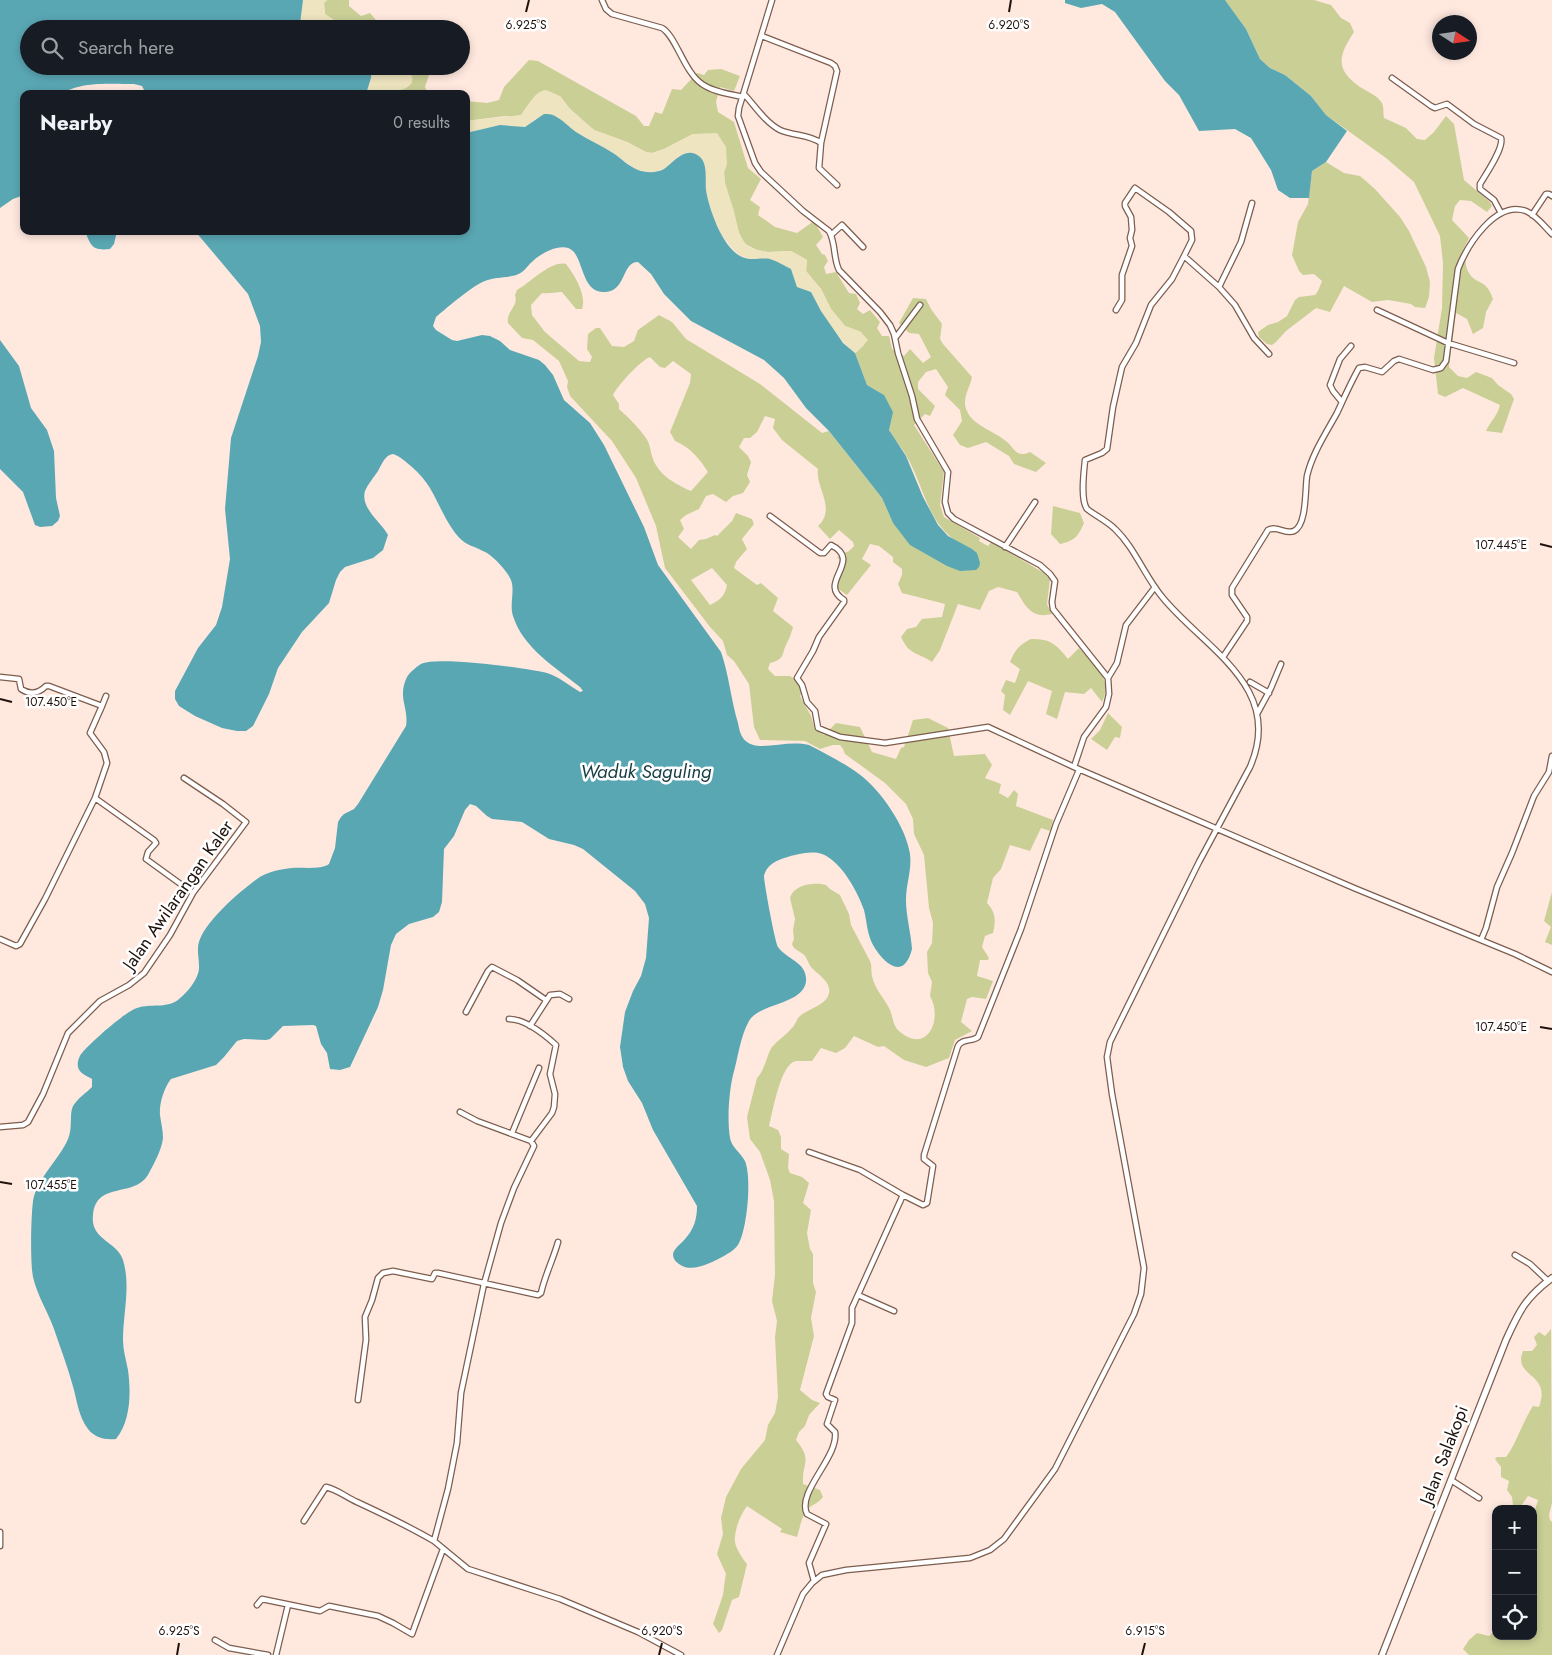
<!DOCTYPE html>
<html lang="en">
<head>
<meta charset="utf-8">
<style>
	:root { --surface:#171b24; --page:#242831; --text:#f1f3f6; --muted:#9ea1a6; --line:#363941 }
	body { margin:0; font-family:Jost,sans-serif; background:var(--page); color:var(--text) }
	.controls { position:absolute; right:15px; bottom:15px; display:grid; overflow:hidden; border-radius:10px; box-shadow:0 2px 8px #0003 }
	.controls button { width:45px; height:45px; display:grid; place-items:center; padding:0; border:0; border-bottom:1px solid var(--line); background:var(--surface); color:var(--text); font:25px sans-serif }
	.compass { position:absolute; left:1432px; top:15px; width:45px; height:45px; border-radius:50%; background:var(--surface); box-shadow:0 2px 8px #0003; rotate:102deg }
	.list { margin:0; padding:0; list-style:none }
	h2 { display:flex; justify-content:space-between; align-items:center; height:65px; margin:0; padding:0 20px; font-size:21px }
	h2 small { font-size:16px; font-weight:400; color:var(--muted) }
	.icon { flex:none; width:28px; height:28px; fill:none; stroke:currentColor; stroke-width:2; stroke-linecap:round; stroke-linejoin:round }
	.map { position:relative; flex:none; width:1552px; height:1655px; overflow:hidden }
	.search { position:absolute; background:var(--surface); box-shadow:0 2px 8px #0003; left:20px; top:20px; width:450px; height:55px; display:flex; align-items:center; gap:12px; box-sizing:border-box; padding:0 18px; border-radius:28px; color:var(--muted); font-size:19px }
	.panel { position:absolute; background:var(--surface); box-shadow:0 2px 8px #0003; left:20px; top:90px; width:450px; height:145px; border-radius:10px }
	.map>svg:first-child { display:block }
</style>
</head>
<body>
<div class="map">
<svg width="1552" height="1655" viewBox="0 0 1552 1655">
	<rect width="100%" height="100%" fill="#ffe9df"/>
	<!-- green -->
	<path fill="#cacf96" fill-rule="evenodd" d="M327,0H349V6L361,16L370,13C374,17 378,24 382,26C391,31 396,17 406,29H343L338,23L325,14L324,3Z
		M1225,0H1314L1331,5L1341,18L1350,23L1354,32C1339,55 1334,69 1360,87C1368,92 1377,95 1382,103C1384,107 1383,114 1384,118L1406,128L1417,139L1425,140L1434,132L1446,116L1454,124L1464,180L1490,202L1492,206L1487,212L1471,201L1460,200L1455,206L1452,220L1469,238L1463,250C1466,257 1465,268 1469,273C1477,286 1485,277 1493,299L1486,312L1483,328L1473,334L1467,319L1456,313L1449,367L1458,376L1467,378L1476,372L1492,378L1498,385L1511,394L1514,399L1502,433L1486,431C1490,422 1498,415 1500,405L1463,388L1445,397L1438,394L1434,358L1442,308L1443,263L1440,236L1414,182L1386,158L1326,115L1311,96L1285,75L1270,68L1260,59L1246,29Z
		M529,60L538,61L636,116L644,126H649L655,112L662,114L672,89L681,90L697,73L704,75L708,70L721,69L740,76L734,91L720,87L716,102L718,112L734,122L748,168L761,179L750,200L760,207L758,215L775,227L797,233L814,221L823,237L816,245L822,254L825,255L828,261L824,267L826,274L836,272L849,293L856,294L860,303L857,309L863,314L870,310L880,322L877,328L882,336H889L892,349L904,356L910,349L923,363L931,357L919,334L909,333L899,323L913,298L926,299L931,309L942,324L940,339L943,344L972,377C970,388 961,399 967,411C973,426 995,431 1007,442C1011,445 1014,451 1018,453C1023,455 1026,454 1030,452L1046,463L1036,472L1014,464L1009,456L986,442L968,448L960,445L953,435L962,421L960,410L945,395L948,387L936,369L926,372L918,382V389L935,406L930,416L925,414L914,425L944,472L940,505L944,517L980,538L979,541L988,546L991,542L1044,573L1050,579L1047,604L1052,614C1032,619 1026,607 1017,592L998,587L989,591L980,610L958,604L940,650L932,662C916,651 910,656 901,637L907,629L916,627L922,619L942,617L945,604L902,593L898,584L902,575V569L893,562V557L879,546L870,544L862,559L871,565L847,595L837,588C839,579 837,570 841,562L837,557L849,551L854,546L853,542L839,530L830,539L818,526C837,508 815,488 818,469L782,440L773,428L775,419L765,416L757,432L750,438H744L739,447L748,456L751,462L747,475L750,482L743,493L733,496L726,502L713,494L706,496L699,509L686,515L680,520L684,529L678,537L691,549L699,540L706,539L715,535L717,536L732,521L736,513L752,519L754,524L742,539L747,549L736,562L734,568L757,585L761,583L778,598L773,611L793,627C791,634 790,637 787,643C781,654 786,659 770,663L768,669L775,676H790L805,686L800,696L811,716L815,729L824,735L836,723L860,727L872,752L896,759L901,748L904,747L913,720L928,718L948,728L954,756L985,754L992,765L985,778L1001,784L999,793L1008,798L1014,790L1018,794L1016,806L1053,820L1050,831L1041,828L1030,851L1010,845L1001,869L993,878L987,903C996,913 996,920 993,933L985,936L982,947L989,958L988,960H980L977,976L993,981L986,999L972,997L967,999L961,1022L972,1031L955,1040L949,1058L926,1067L904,1060L884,1046L878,1047L854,1036L845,1048L836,1053L821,1048L812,1061C807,1061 801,1061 796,1061C780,1064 773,1112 769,1126L778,1130L781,1137V1149L789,1154L788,1168L790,1173L802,1177L809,1183L803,1203L811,1210L807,1233L810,1249L813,1254V1283L816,1292L811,1318L814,1336L800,1390L812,1400L820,1403L809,1415L805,1426L799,1432L796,1440C813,1461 802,1461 803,1484L820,1490L823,1497C818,1503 816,1503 810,1507C802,1513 800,1528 797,1537L780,1532L782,1529L747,1506C740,1515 734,1531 735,1542C736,1549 743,1559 747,1564L739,1597L732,1600L722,1630L719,1633L713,1624L723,1595L725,1579L726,1574L717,1554L723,1534L721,1518L726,1497L741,1469L765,1440L768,1425L775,1413L778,1397L775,1337L777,1321L772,1301L775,1275L774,1201L770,1180L760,1152L750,1139L747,1117L757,1078C765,1070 766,1057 772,1047C778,1040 786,1035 792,1028C794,1026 796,1022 798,1018C806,1008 832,1005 829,988C827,979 817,974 811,967C808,963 807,957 803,954C798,950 794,950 792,944L794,939L793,930L795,919L790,898C794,884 814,882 826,885L830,889L840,895L849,914L851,925L870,961C872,966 871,970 872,976C874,988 885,999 890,1010C893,1017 893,1026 899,1031C928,1056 943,1018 930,996L932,982L928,973L927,952L932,943L933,923L929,908L924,855L914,834L913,819L906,804L885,783L845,754L843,749L840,745H833L820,749L805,741L760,740L754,727L749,684L734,661L727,655L723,641L710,627L665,568L656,526L636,478L612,441L570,396L567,387L568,381L559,361L533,340L522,338L508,323C506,311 519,306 515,295L517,290C530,283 551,260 566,264C574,274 587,295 582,309H576L562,292C555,292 550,294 542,293L531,305L532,315L545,332L579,361L590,362L592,357L587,349L588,334L596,328H600L612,346L624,347L634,341L638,330L659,315L672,322L686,339L760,384L822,433L829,431L882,498L893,523L972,549C927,532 927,491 906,455C901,446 892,438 889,429C885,419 885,406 884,395L867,385L855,353L864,345L861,332L845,326L831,309L821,289L806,271L807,260L791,251L768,252L757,250L747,245L744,242L739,233L725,183L724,173L727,163L693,134L664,149L652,153L646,152L627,142L594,130L570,109L560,96L530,102L521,115L516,117L505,116L466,121V101L487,103L499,100L504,87ZM650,357L660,367L665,368L673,361L691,374L690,383L670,432L675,441C691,448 699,458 708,472L691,491C675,484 657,474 652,456C650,449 650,444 646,438C638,427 629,418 619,409V404L613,395C618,385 640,361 650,357ZM712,568L727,585C725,596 720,600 710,605L691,580Z
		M405,66H432L425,87L428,94H384L389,92L399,91L409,70Z
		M1326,162L1344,173L1360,176L1375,189L1400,217L1409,231L1426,267L1430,282L1429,297L1425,308L1415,307L1411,304L1388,300L1372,302L1344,286L1330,312L1316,308L1286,331L1276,342L1272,345L1267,344L1259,337L1258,332L1268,325L1278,322L1287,316L1295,300L1299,297L1315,295L1318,291L1322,281L1314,274L1303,275L1299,271L1292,255L1298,222L1308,204L1312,171Z
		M1053,506L1080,513L1084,523C1078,537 1074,541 1060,544L1051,534Z
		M1031,639C1051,639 1056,644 1068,659L1079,648C1093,664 1114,679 1102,702L1091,688L1084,694L1065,692L1057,719L1046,714L1052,691L1028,681L1010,715L1003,710L1005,695L1001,691L1006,680L1015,683L1020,669L1010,662C1015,650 1019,645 1031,639Z
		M1108,713L1122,727L1120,738L1115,737L1107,750L1091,739L1100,730Z
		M1552,892V945L1545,942L1551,927L1544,921Z
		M1551,1329L1552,1503L1549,1515L1550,1520L1552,1522V1655H1469L1463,1649L1469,1640L1477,1633L1489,1636L1496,1630V1636H1533V1516L1538,1500L1528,1496L1521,1506L1513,1505L1512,1497L1507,1490L1509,1481L1501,1477V1467L1495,1459L1497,1457H1506C1517,1442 1522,1423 1533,1406L1539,1407C1552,1372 1512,1378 1523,1351H1532L1537,1345L1534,1337L1539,1332L1545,1336Z"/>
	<!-- sand -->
	<path fill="#eee4bf" d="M303,0H327L324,3L325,14L338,23L343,29C331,29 309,33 300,24Z
		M372,66H405C431,93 381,94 366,94L371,78Z
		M546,90L560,96L570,109L594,130L627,142L646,152L652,153L664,149L693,134L717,133L726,147L727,163L724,173L725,183L734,211L739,233L744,242L747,246L757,250L768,252L791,251L807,260L806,271L821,289L831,309L845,326L861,332L868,340L858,351L855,353C835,337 823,314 811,292L797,287L791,269L770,259L753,260L739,255L731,247L721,234L712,214L706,190L705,166L680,155L665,168L658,171L651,172L637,170L612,152L576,132L556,116L535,119L526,127L500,125L466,133V121L521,115C529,106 533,92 546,90Z"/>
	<!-- water -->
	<path fill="#5aa7b4" d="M0,0H303L300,24L302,27L310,29H29V66H372L371,78L366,94H146L142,86L134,84C116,84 77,81 63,94H24V195L13,199L0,208Z
		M1065,0H1225L1246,29L1260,59L1270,68L1285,75L1311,96L1326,115L1347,131L1326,162L1312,171L1309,198H1290L1278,190L1271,170L1251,138L1235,129L1199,131L1179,95L1165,81L1115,12L1102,4L1081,8L1065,3Z
		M544,114C548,114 551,114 555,116C563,120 569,127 576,132C588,140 601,145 613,153C621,158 628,166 638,170C646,173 657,173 664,169C674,162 686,145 700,157C708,164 705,180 706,190C709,209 722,246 740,256C752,262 759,257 770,259C777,261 785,266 791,269L797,287L811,292L821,311L843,343L855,353L867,385L884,395L893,412L889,430L906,456L923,497L938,525L948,536L972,549L977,553L980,563L979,567L976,570L960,571L947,566L910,545L893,523L882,498L860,470L829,431L806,408L784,378L764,360L691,321L664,294L651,274L638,262C621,262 627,292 604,292C583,292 584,265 574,252C564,240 541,253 533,261C529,264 526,269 522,272C513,279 496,276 485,281C472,286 448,307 436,317L433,326L436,330L452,340L457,341L482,335L490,336L500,341L510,350L539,360L545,365L553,375L564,400L590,423L604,445L644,527L658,565L721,652C729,675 731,700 738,723C739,728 740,734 743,738C746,743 754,746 760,746C777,746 792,741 809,745C826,754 844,763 859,774C881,790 906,827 910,854C912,870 906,884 906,900C906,916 911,933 912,949C904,981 884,964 873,945C867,934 867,922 864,910C858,892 841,861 822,854C813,851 804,853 795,855C786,857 772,861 767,869C766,870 764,875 764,876C764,883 775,942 778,947C787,960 808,962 806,982C802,1005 759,1003 749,1021C740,1037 738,1058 733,1075C729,1092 727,1120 730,1138C732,1148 741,1153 745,1161C752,1178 747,1228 739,1243C736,1249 729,1253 724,1256C712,1262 692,1274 679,1264C676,1262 673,1259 673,1254C674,1248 682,1243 685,1239C694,1229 697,1219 697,1206L653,1130L642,1103L628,1081L623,1067L620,1047L625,1012L633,991L641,976L646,958L649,918L645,904L635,891L583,849L574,845L549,839L522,822L492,819L487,816L476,806L470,804L465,810L454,836L444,849L442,902L439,912L433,917L409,924L396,934L391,945L383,990L378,1007L350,1067L340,1070L330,1069L327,1053L321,1044L316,1026L313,1025L283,1026L270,1039L266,1040L244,1039L237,1041L224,1057L216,1065L171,1079C164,1088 159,1104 160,1115C161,1123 163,1130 163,1138C162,1149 154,1164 149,1173C136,1199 96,1180 93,1215C90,1240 117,1241 123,1260C131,1286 123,1313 123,1340C123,1350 126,1360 128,1370C131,1392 131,1421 116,1439C105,1440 95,1438 88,1429C78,1416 77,1399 72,1383C67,1365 60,1347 54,1329C48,1312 37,1295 33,1277C30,1261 31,1217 33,1201C37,1178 59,1160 68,1139C73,1128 69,1114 73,1106C78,1098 86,1093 92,1087V1079C87,1076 79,1073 78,1067C77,1063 79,1056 82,1053C90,1043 126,1011 137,1008C151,1003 165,1009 178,1000C187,993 200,978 199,966C199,957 196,948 200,939C209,918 238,893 257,879C266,872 281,869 292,868C304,867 320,870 329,864L335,848L338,822L341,817L344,814L354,809L358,804L406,726C409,707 397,698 407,677C409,673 416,667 421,664C438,656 526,668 547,673C558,676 570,686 580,692L583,691L580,687C555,667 523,648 513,616C509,603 516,589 510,578C506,570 495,558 487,553C471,544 465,547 453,530C437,507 435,487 412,467C406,462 400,456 393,454C385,455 382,464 378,471C374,477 368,484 365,491C360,508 381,522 388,535L383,550L373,558L345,567L340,572L336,580L329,603L302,632L278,668L269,694L253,726L246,731H237L222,728L195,716L179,706L175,699V691L198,648L216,625L222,607L230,559L225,509L231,438L258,356L261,342L260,326L248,294L195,231H466V133L500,125L525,127Z
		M85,231H117L114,244L110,249C92,251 91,246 85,231Z
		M0,340L19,366L31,408L47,430L54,451L56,498L60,516L58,521L52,526L40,527L35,525L23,492L0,469Z"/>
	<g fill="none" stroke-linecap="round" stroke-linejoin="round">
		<!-- minor casing -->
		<g stroke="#7c5d4e" stroke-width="7">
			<path id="minor" d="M602,0L606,9L612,14L662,28C676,36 684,72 702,84C713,92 730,94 743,97
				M772,0L739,108L738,116L755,163L761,172L803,211L829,231C836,243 833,258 839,270L880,312L890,325L894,334L898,353L912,396L917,419L948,472L945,502L948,513L954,519L1040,565L1050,574L1055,581L1052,602L1053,609L1108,678L1109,694L1106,707L1084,737L1074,767L1354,888L1515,954L1552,972
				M762,36L831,63L835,66L837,71L821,143
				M1392,78L1431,106L1435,108L1447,104L1474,124L1501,138C1504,148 1486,174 1480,184V189L1494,200L1501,213
				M744,94C755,106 766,123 780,130C793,136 809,134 821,143L819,168L837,185
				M1532,215L1546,194H1549L1552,196
				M831,235L842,225L863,247
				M1184,256L1219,287L1235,305L1254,338L1269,354
				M1219,287L1241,242L1252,203
				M1377,310L1448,343L1514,363
				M896,337L920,305
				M1342,402L1333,391L1330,385L1340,359L1351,346
				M770,516L820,553H824L831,545C864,561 816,583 844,600V602L819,637L813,651L797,678L802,685L807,702L815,711L818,728L840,737L885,743L988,727L1074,767
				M1005,547L1035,502
				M1223,657L1247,621V617L1232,595V588L1268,530C1277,525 1286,535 1294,531C1307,525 1305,489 1307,476C1312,454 1326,433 1337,413C1344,398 1351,382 1359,368L1365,367L1382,372L1394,361L1399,359L1433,370L1441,368L1446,361L1458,269C1467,246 1495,200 1526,211C1536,215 1545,227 1552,234
				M0,677L19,679L21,689C30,695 38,694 46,686H49L102,706L90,733L104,752L107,763L95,798L45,899L20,944L16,946L0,939
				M1108,678L1117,663L1126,625L1155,587
				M1250,682L1269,693
				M102,706L106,696
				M1257,714L1271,688L1281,664
				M95,798L154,840L156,843L148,852L146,859L193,893
				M1481,940L1486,928L1497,887L1512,853L1534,796L1549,772L1552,756
				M466,1012L488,971L492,967L517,980L546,1000
				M509,1019C525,1019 545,1035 556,1045L550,1074L555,1094L554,1107L552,1113L531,1141
				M530,1026L550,995L560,994L569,999
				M460,1112L477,1121L531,1141L534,1146L514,1188L501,1223L484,1284L461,1393L457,1443L448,1489L434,1541L468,1569L560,1599L638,1632L681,1655
				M0,1127L23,1125L28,1122L43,1094L68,1033L100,1001L129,985L144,973L170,935L193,893L246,822L223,804L184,778
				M512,1133L539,1068
				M809,1152L860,1170L903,1195
				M1515,1255L1530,1264L1548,1281
				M858,1295L894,1311
				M358,1400L366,1340L365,1317L372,1300L378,1278L383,1273L393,1271L432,1279L435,1273H438L538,1295L541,1293C545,1275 553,1260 558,1242
				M1451,1480L1479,1498
				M304,1521L326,1487C338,1490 346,1497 357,1502C385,1515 408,1526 434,1541
				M0,1532V1546
				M814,1581L809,1563L826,1524L807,1514C796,1492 839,1457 835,1432L827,1424L835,1400L828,1397L826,1394L852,1323V1308L903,1195L923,1205L927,1203L933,1166L924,1159V1155L958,1046C963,1038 972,1042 978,1037L1021,929L1056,824L1079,770
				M257,1605L262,1599L320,1611L329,1606L378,1616L393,1623L412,1634L443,1549
				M215,1640L229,1648L268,1655
				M276,1655L288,1605
				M777,1655L803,1594L812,1583L822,1575L846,1570L970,1558L990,1550L1004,1539L1055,1469L1134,1314L1141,1294L1144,1268L1112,1094L1107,1057L1110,1042L1199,862L1250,767C1285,687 1205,649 1163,598C1145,577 1135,548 1115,529C1107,521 1096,516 1087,509C1080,499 1084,472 1085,460L1102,453L1107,449L1113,407L1122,367L1136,343L1151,305L1172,279L1184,256L1192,240L1191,231L1169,212L1135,188L1125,203V206L1131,217L1132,230L1130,238L1132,246L1122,275V300L1116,310"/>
		</g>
		<!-- tertiary casing -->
		<g stroke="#7c5d4e" stroke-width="8">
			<path id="tertiary" d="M1382,1655L1506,1340C1519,1311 1526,1297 1552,1278"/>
		</g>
		<!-- minor -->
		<use href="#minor" stroke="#fff" stroke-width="4.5"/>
		<!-- tertiary -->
		<use href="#tertiary" stroke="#fff" stroke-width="5.5"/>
	</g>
	<!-- ticks -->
	<path fill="none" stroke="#1f120d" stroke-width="2" d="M526,12L529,0M1009,12L1011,0M1540,544L1552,547M0,699L12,702M1540,1027L1552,1029M0,1182L12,1184M177,1655L179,1643M659,1655L662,1643M1142,1655L1145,1643"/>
	<g text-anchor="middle" stroke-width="5" stroke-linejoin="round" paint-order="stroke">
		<!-- street labels -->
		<g font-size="18" fill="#1f120d" stroke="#fff">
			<text transform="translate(178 895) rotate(-55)" y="6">Jalan Awilarangan Kaler</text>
			<text transform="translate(1444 1455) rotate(-69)" y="6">Jalan Salakopi</text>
		</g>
		<!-- water labels -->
		<g font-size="19" font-style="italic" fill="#173d43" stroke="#fff">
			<text x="646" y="778">Waduk Saguling</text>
		</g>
	</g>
	<g font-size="12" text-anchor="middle" fill="#1f120d" stroke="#fff" stroke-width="5" stroke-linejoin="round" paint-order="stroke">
		<text x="526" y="29">6.925°S</text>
		<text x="1009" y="29">6.920°S</text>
		<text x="1501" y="549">107.445°E</text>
		<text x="51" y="706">107.450°E</text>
		<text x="1501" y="1031">107.450°E</text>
		<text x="51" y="1189">107.455°E</text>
		<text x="179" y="1635">6.925°S</text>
		<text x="662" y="1635">6.920°S</text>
		<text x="1145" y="1635">6.915°S</text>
	</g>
</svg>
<div class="controls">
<button>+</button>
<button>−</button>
<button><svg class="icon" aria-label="locate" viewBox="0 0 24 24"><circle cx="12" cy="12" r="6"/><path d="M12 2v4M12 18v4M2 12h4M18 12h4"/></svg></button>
</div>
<svg class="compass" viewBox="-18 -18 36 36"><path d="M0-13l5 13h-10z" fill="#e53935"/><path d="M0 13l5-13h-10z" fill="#9ea1a6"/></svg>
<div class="search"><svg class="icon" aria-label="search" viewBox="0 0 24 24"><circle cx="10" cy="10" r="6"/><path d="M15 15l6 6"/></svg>Search here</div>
<section class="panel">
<h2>Nearby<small>0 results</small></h2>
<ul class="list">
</ul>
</section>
</div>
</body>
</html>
